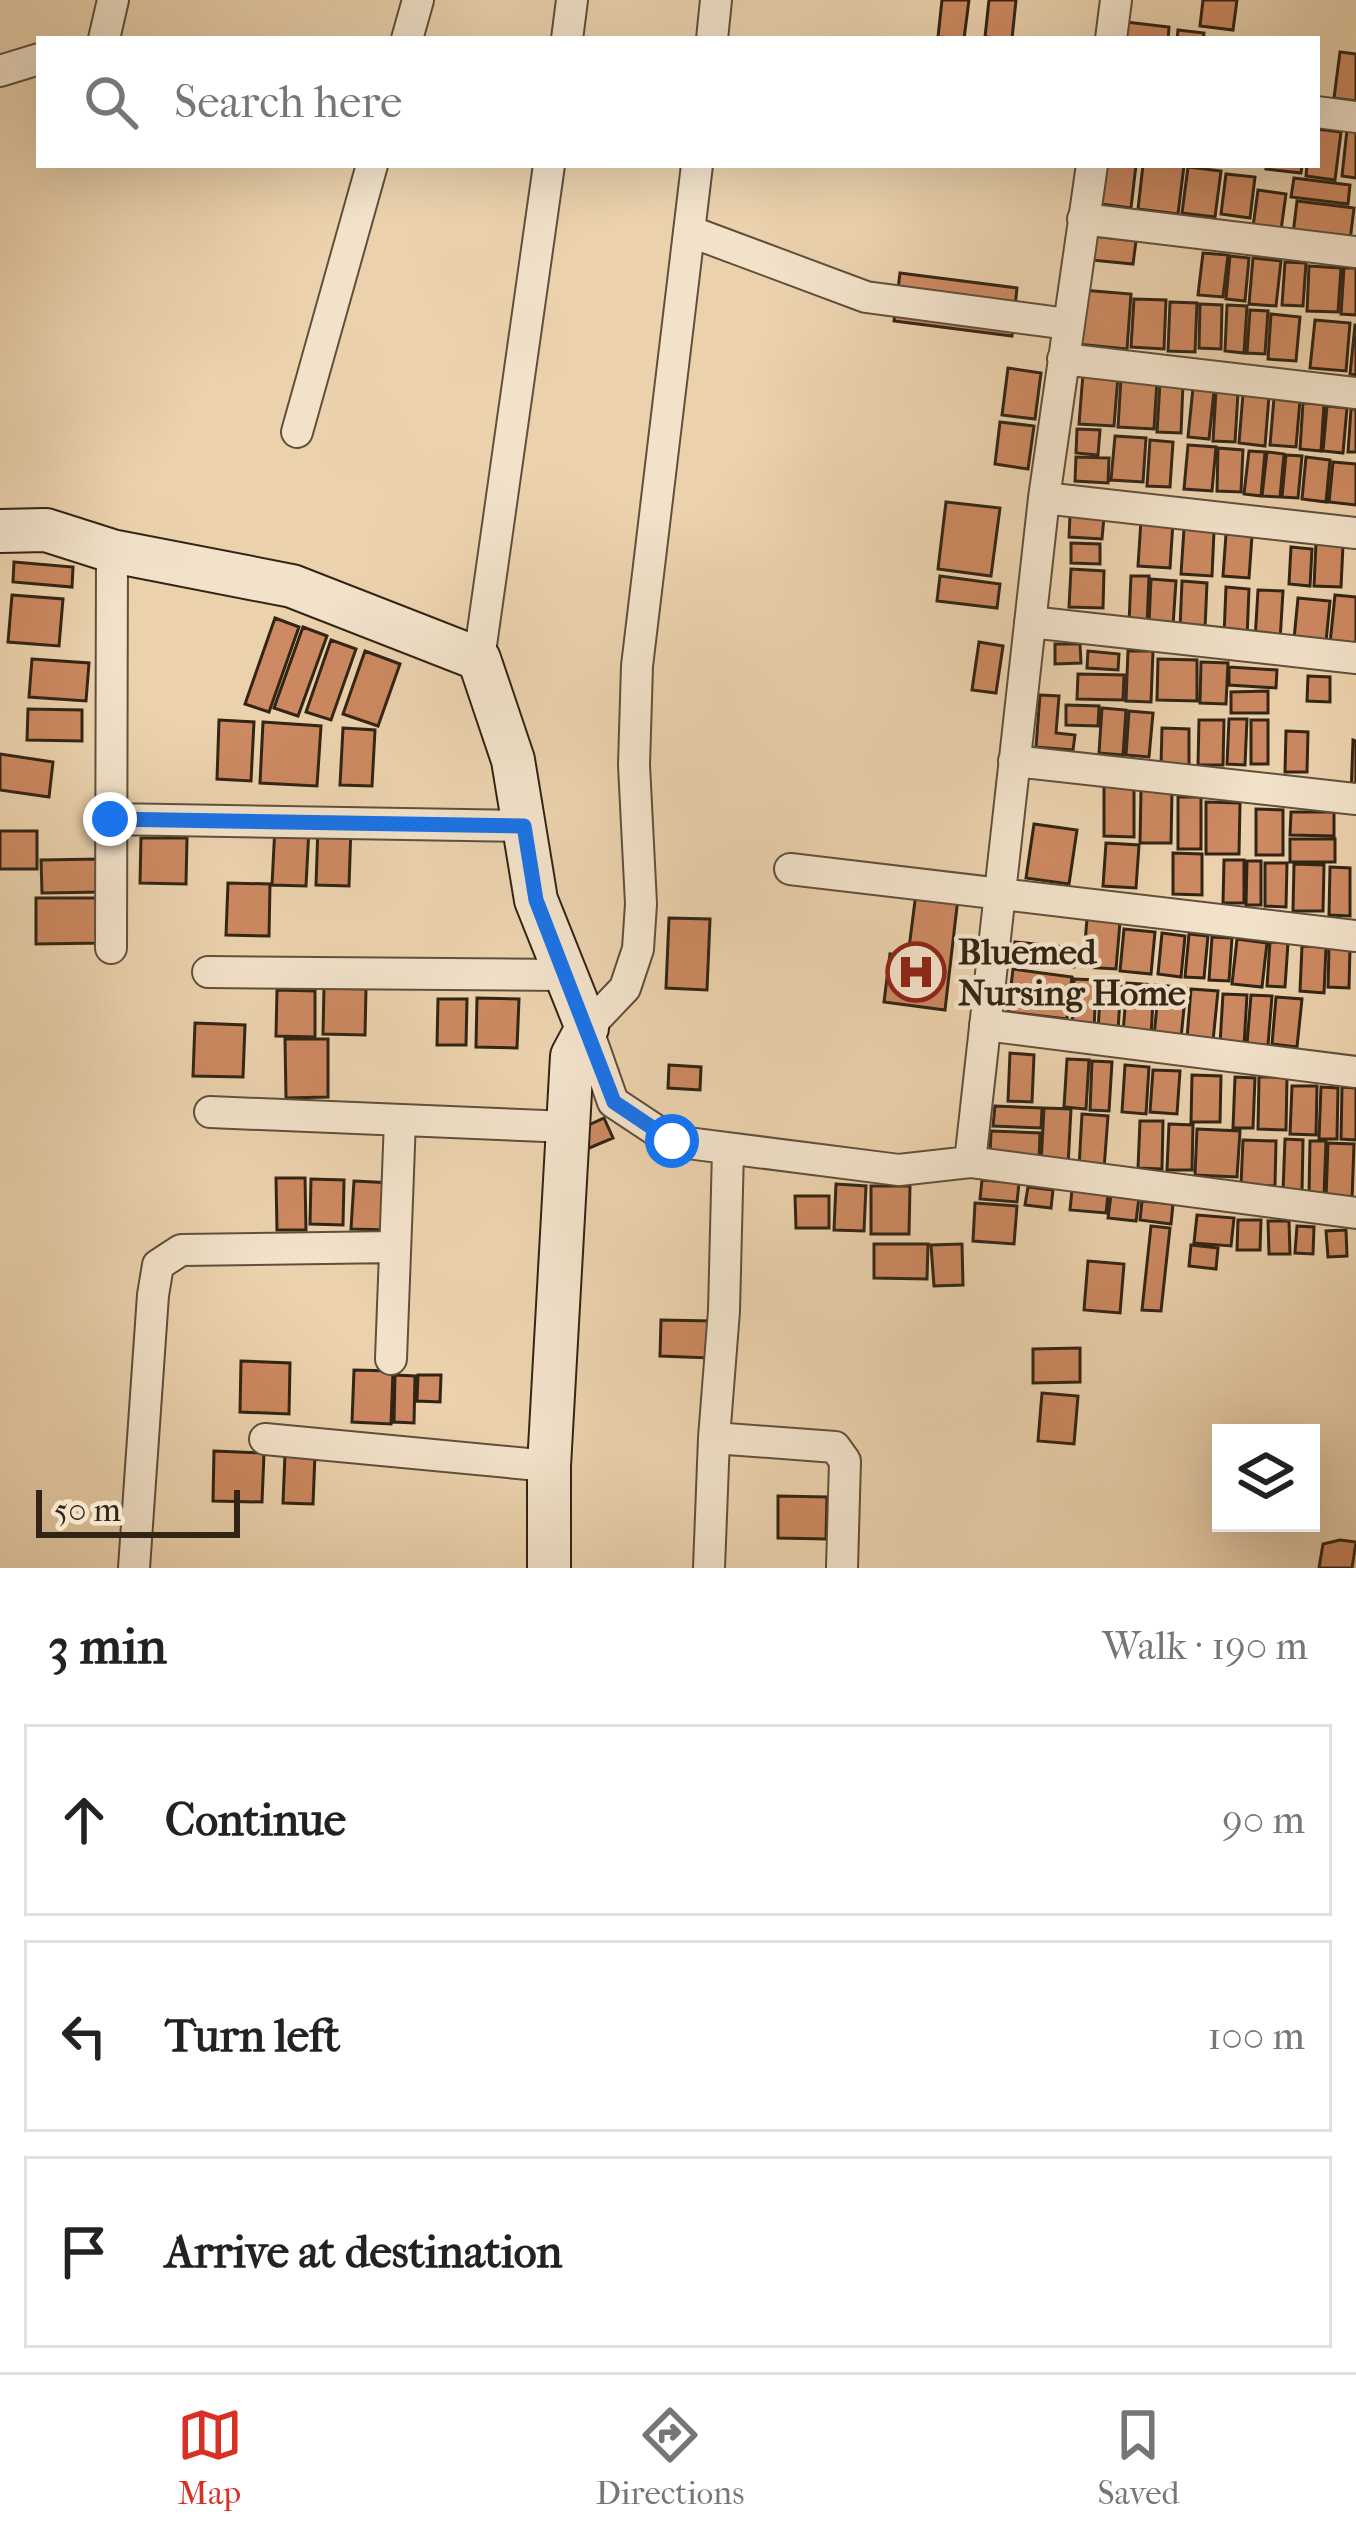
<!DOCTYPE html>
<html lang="en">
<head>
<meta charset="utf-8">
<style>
	:root { --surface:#fff; --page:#f2f2f2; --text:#222; --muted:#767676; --line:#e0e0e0; --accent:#d93025 }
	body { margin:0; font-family:"IM FELL French Canon",serif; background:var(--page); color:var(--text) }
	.controls { position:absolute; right:36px; bottom:36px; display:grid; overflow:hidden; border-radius:0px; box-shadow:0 12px 48px #0002 }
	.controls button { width:108px; height:108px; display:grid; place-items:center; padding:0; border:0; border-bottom:3px solid var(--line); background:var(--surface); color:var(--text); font:60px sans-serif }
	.scale { position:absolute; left:36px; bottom:30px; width:204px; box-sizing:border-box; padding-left:12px; border:6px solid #322515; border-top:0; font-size:33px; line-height:42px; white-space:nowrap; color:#322515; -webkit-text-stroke:9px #f2e2ca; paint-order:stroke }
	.stop { position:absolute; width:36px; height:36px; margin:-27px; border:9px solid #1a73e8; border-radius:50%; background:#fff }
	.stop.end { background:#1a73e8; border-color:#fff; box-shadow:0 3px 12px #0008 }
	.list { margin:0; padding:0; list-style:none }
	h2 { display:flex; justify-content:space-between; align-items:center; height:156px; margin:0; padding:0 48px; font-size:51px }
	h2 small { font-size:39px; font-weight:400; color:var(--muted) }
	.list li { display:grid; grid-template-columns:78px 1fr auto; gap:36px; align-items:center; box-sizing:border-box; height:192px; margin:0 24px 24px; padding:0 24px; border:3px solid var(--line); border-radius:0px }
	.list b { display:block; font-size:45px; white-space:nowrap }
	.list em { font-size:39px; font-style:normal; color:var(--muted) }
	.icon { flex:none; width:66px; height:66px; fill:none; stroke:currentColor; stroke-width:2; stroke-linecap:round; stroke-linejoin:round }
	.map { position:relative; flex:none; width:1356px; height:1568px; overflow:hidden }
	.search { position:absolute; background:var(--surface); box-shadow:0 12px 48px #0002; left:36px; right:36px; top:36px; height:132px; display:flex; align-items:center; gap:30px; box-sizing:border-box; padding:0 42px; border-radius:0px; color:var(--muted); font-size:45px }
	.sheet { height:804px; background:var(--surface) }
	nav { display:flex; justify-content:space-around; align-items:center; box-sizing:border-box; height:168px; border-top:3px solid var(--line); background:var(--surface); font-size:33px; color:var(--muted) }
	nav a { display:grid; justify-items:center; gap:6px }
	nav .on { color:var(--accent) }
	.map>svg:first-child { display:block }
</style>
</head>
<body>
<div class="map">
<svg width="1356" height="1568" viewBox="0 0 1356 1568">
	<rect width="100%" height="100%" fill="#ebd2ad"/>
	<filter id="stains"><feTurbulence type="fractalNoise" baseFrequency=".00167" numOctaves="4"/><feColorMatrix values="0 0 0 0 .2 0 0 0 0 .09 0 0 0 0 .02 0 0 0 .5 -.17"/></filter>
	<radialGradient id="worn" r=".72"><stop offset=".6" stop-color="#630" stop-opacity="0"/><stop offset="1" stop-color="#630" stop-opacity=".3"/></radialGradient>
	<!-- building -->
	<path fill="#cd8961" stroke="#322515" stroke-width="3" d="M942,0H969L964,39L938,37Z
		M989,0H1016L1012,39L985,37Z
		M1203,0H1237L1233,30L1200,26Z
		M1126,22L1169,27L1168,39H1124Z
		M1178,30L1204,33L1203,39H1177Z
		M1340,52L1356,54V101L1334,98Z
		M1317,129L1341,132L1335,180L1306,176L1307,165H1317Z
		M1347,130L1356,131V178L1342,176Z
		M1106,165H1136L1131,208L1101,204Z
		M1143,165L1184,166L1178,214L1138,209Z
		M1267,165H1302L1301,173L1266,169Z
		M1188,167L1221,171L1215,217L1182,213Z
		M1226,174L1255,177L1250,218L1221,214Z
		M1294,178L1350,185L1348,204L1291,197Z
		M1258,190L1286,194L1281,230L1253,227Z
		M1297,201L1354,208L1350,241L1293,234Z
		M1093,236L1136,241L1133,264L1091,260Z
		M1203,253L1228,255L1223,297L1198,295Z
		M1230,256L1249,258L1245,301L1226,299Z
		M1253,258L1281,261L1276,306L1249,304Z
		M1285,262L1306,263L1303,306L1282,305Z
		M1309,266L1341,268L1338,312L1307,311Z
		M1344,268H1356V315L1341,314Z
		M900,273L1017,288L1012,336L894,321Z
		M1082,290L1131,294L1127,349L1077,344Z
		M1134,299L1166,300L1164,349L1131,347Z
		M1170,302L1197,303L1195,352L1168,351Z
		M1200,304L1222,305L1221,349L1199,348Z
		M1227,305L1247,306L1244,353L1225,351Z
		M1250,310L1268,311L1265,354L1247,353Z
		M1271,314L1300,317L1296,361L1268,359Z
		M1315,320L1350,323L1346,371L1310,368Z
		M1355,325H1356V375L1350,374Z
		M1008,368L1041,373L1035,419L1002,415Z
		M1083,374L1118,376L1114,426L1079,424Z
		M1121,378L1157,380L1154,429L1118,427Z
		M1160,383L1183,384L1181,433L1157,432Z
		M1193,388L1214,391L1209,439L1188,437Z
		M1216,391L1238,393L1235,442L1213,441Z
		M1243,394L1269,396L1265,446L1239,443Z
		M1274,398L1300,400L1296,447L1270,445Z
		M1303,403L1324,404L1321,451L1300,449Z
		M1327,406L1347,408L1343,453L1323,451Z
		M1351,409H1356V452H1348Z
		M1000,422L1034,426L1028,469L995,464Z
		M1077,429L1100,430L1098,455L1076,453Z
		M1115,436L1146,438L1143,482L1111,480Z
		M1150,440L1173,442L1170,487L1147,486Z
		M1188,445L1216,447L1212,491L1184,489Z
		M1218,448L1243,450L1241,492L1217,491Z
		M1249,451L1265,452L1261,496L1244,494Z
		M1267,452L1284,454L1280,497L1262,496Z
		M1286,455L1302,456L1298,498L1282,497Z
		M1076,457L1109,458L1108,483L1075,481Z
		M1306,457L1330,460L1326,502L1302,499Z
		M1333,462L1356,464V505L1329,502Z
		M946,502L1000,508L991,576L938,569Z
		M1070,515L1104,517L1102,539L1069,537Z
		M1141,520L1173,522L1170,568L1138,566Z
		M1184,529L1214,531L1212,576L1181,574Z
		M1226,534L1252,536L1249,578L1223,576Z
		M1071,543L1100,544V564L1071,563Z
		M1316,543L1343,545L1341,587L1314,586Z
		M1291,547L1312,549L1310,586L1289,584Z
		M14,562L73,567L72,587L13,582Z
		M1071,569L1104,571L1103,608L1069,607Z
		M940,576L1000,584L997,608L937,601Z
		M1131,576H1149L1147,625L1129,623Z
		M1151,579L1176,581L1173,626L1149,624Z
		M1182,581L1207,583L1205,629L1180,628Z
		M1226,587L1249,589L1247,638L1224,636Z
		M1258,590L1283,591L1280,641L1255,640Z
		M12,595L63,599L59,646L8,642Z
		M1335,595L1356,597V646L1330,643Z
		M1298,598L1330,601L1326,642L1294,639Z
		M275,618L299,627L269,712L245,704Z
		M303,627L327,636L298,716L274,708Z
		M331,640L356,649L331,720L306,712Z
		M979,642L1003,646L996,693L972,690Z
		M1055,644H1080L1081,663L1055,664Z
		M365,651L400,664L378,726L343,714Z
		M1088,651L1119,654L1118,670L1087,668Z
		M1128,651H1153L1151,702L1126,701Z
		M32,659L89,663L86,701L29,697Z
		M1158,659L1197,660V701L1157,700Z
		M1201,662L1228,663L1226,704L1200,703Z
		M1229,667L1277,670L1276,688L1229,685Z
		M1078,674L1124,675L1123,700L1077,699Z
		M1308,676L1330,677V702L1307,701Z
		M1268,691V713H1231V692Z
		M1040,695L1059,696L1056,733L1075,735L1073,750L1036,747Z
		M1066,705L1099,706L1098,726L1066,725Z
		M1102,708L1126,710L1123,755L1099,753Z
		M28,709L82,710V741L27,740Z
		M1129,711L1153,713L1149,757L1126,755Z
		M1229,719H1247L1245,765L1227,764Z
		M219,720L254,722L251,781L217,779Z
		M1199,720H1224L1223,765H1198Z
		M1251,720H1268V764H1251Z
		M263,722L321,726L317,786L260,783Z
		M343,728L375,730L372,786L340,785Z
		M1162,728L1189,729V766H1161Z
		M1286,731L1308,732L1307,772H1285Z
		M1353,740L1356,741V796H1351Z
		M0,754L53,762L49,797L0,790Z
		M1104,783L1134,784V837L1104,836Z
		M1141,790H1172L1171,843H1140Z
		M1178,797H1201V849H1178Z
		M1206,802L1240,803L1239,854H1206Z
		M1256,809L1283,810V855H1256Z
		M1291,812H1334V836L1290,835Z
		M1034,824L1077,830L1069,884L1026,878Z
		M275,826L309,828L306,886L272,885Z
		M318,826L351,827L349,886L316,885Z
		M0,831H37V869H0Z
		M141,838H187L186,884L140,883Z
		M1290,839H1335V862H1290Z
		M1106,843L1139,845L1136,888L1103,886Z
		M1173,853L1202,854V895L1173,894Z
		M101,859L102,892L42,893L41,860Z
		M1224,860H1244V903H1223Z
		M1247,861H1261V905H1246Z
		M1265,863H1287L1286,907L1265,906Z
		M1294,864L1324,865L1323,911H1293Z
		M1330,867L1350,868V916L1329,915Z
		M228,883L270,884L269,936L226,935Z
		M916,893L958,898L945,1010L884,1002L890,954L908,956Z
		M36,898H103V943L36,944Z
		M669,918L710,919L707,990L666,988Z
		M1087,919L1120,922L1116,969L1083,967Z
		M1124,929L1155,932L1151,974L1120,971Z
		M1162,933L1185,936L1181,977L1158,974Z
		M1189,934L1208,936L1204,978L1185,977Z
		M1212,937L1232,938L1229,981L1209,980Z
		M1237,939L1267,943L1262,987L1232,984Z
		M1015,942L1076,948L1074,967L1013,962Z
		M1270,942L1288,943L1285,987L1267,986Z
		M1302,946L1326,947L1324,993L1300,991Z
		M1329,948H1350L1349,988L1328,987Z
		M1013,969L1072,977L1067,1019L1008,1012Z
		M1074,979L1096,980L1094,1032L1072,1031Z
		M1101,982L1121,983L1118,1031L1098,1030Z
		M1127,983L1154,985L1151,1035L1123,1033Z
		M1159,985L1186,988L1181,1038L1154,1036Z
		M324,988L366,989L365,1035L323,1034Z
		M1191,989L1218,991L1213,1041L1187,1038Z
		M277,990L315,991V1037L276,1036Z
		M1223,994L1247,995L1244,1046L1220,1044Z
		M1251,995L1272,996L1268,1045L1247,1044Z
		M1276,997L1302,999L1297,1047L1272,1044Z
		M477,998L519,999L517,1048L476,1047Z
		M438,999H467L466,1045H437Z
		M195,1023L245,1025L243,1077L193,1076Z
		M285,1039H328V1097L286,1098Z
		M1010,1053L1034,1055L1032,1102L1008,1101Z
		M1067,1059L1089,1060L1086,1109L1064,1107Z
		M1092,1061L1112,1062L1109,1111L1090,1110Z
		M669,1065L701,1067L700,1090L668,1088Z
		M1125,1065L1149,1067L1146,1114L1122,1112Z
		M1153,1070L1180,1071L1177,1114L1150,1112Z
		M1192,1075L1221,1076L1220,1122H1191Z
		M1235,1077L1255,1078L1253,1128H1233Z
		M1259,1077H1287L1286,1130L1258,1129Z
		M1292,1086H1317L1316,1135L1290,1134Z
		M1321,1087L1338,1088L1337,1139H1319Z
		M1342,1087L1356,1088V1140L1341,1139Z
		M995,1106L1042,1108L1041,1128L993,1126Z
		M1044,1108L1071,1109L1068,1166L1041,1164Z
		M1082,1114L1108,1116L1104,1169L1079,1168Z
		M604,1118L613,1138L587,1149L578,1130Z
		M1140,1121H1163L1162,1169L1138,1168Z
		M1169,1124L1193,1125L1192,1170H1167Z
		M1197,1129L1240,1131L1237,1177L1195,1175Z
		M991,1131L1040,1133L1039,1159L990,1156Z
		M1285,1139L1303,1140L1302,1192H1283Z
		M1243,1140L1276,1141L1275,1186L1241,1185Z
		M1310,1141H1326L1324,1196H1309Z
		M1328,1143L1354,1144L1352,1200L1326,1199Z
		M276,1178H305L306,1230H277Z
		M311,1179L344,1180L343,1225L310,1224Z
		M982,1180L1019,1183L1017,1202L980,1199Z
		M354,1181L393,1183L391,1230L351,1229Z
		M836,1184L866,1186L864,1231L834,1230Z
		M871,1186H910L909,1234H871Z
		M1028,1187L1053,1190L1051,1208L1025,1205Z
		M1072,1190L1108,1194L1106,1213L1070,1210Z
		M1111,1195L1139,1198L1136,1221L1108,1218Z
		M795,1196H829V1228H796Z
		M1142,1201L1173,1204L1171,1224L1140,1220Z
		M975,1203L1017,1206L1014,1244L973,1241Z
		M1197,1215L1234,1218L1231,1246L1194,1243Z
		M1238,1220H1261L1260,1250H1237Z
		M1268,1221H1289L1290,1254H1269Z
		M1151,1226L1170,1228L1161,1311L1142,1310Z
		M1297,1226L1314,1227L1313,1254L1295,1253Z
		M1346,1230L1347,1256L1328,1257L1326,1231Z
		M874,1244H928L927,1279L874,1278Z
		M962,1244L963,1285L934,1286L931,1245Z
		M1191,1245L1218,1248L1216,1269L1189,1266Z
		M1088,1261L1124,1264L1120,1313L1084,1310Z
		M661,1320L712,1321L710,1358L660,1356Z
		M1080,1348V1382L1033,1383V1349Z
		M241,1361L290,1363L289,1414L240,1412Z
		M354,1370L393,1371L391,1424L352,1422Z
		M395,1375L415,1376L414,1423L394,1422Z
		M418,1375H441L440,1402L417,1401Z
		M1042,1393L1078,1396L1074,1444L1038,1441Z
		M214,1451L264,1453L262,1502L213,1501Z
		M285,1454H315L313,1504L283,1503Z
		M778,1496L827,1497L826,1539L778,1538Z
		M1340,1540L1356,1542L1352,1568H1319L1323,1544Z"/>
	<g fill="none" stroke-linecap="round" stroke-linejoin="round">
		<!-- street casing -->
		<g stroke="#60503b" stroke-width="34">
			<path id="street" d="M104,39L113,0
				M407,39L418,0
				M567,39L572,0
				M712,39L716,0
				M1111,39L1116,0
				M0,71L39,59
				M1317,112L1356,117
				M697,165L637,666L634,765L641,904L638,949L625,988L587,1028L613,1102L672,1141L899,1170L970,1162L1356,1213
				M1083,219L1356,252
				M689,231L866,297L1068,324
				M1063,359L1356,393
				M297,432L372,165
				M1044,498L1356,533
				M1030,622L1356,658
				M479,659L549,165
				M1014,761L1356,799
				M110,819L524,826
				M790,869L1356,936
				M111,948L112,551
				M208,972L566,975
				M985,1025L1356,1072
				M210,1112L569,1127
				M970,1162L1044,498L1092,165
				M391,1359L400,1120
				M714,1438L835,1447L845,1461L842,1568
				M265,1439L549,1466
				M134,1568L153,1295L158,1265L181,1250L395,1247
				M709,1568L714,1438L724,1311L728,1150"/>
		</g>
		<!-- secondary casing -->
		<g stroke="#322515" stroke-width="46">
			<path id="secondary" d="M0,531L46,530L112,551L292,586L479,659L513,760L536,900L587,1028L572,1056L549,1466V1568"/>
		</g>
		<!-- street -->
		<use href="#street" stroke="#f2e2ca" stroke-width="30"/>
		<!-- secondary -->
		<use href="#secondary" stroke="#f2e2ca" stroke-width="42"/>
	</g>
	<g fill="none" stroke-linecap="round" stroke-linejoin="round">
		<!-- route -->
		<path stroke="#1a73e8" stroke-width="15" d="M110,819L524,826L536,900L614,1102L672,1141"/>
	</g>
	<!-- icons -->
	<defs>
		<g id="hospital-ring" transform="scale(3)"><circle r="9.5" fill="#f2e2ca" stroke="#8f2418" stroke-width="1.5"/><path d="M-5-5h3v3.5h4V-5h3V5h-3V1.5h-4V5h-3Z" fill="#8f2418"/></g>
	</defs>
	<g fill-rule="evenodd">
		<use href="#hospital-ring" x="916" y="972"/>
	</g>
	<g text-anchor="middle" stroke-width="9" stroke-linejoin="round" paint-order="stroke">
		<!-- poi labels -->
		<g font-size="36" font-weight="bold" fill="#322515" stroke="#f2e2ca" text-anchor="start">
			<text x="958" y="964">Bluemed<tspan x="958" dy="41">Nursing Home</tspan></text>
		</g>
	</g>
	<rect width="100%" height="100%" filter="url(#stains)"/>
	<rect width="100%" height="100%" fill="url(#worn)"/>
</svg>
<div class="controls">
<button><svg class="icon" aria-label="layers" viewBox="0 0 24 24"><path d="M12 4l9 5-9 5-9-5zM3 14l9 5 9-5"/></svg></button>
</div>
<div class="scale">50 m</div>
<div class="stop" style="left:672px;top:1141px"></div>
<div class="stop end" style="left:110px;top:819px"></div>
<div class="search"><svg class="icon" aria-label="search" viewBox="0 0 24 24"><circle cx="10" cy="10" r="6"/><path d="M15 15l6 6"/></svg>Search here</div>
</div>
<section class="sheet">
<h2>3 min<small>Walk · 190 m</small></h2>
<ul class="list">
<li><svg class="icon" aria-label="ahead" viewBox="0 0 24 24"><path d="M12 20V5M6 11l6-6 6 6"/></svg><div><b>Continue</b></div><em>90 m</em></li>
<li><svg class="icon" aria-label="left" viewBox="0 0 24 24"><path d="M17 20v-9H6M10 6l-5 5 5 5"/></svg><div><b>Turn left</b></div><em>100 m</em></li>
<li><svg class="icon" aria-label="arrive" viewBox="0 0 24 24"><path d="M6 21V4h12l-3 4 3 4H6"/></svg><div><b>Arrive at destination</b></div></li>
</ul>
</section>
<nav>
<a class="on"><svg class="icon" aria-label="map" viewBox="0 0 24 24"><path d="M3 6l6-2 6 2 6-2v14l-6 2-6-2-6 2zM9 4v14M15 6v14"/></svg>Map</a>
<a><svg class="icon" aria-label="directions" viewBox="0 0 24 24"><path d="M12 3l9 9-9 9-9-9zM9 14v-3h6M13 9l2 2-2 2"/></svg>Directions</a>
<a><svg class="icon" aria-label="saved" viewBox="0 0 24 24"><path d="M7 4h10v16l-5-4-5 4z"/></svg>Saved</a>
</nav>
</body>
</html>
